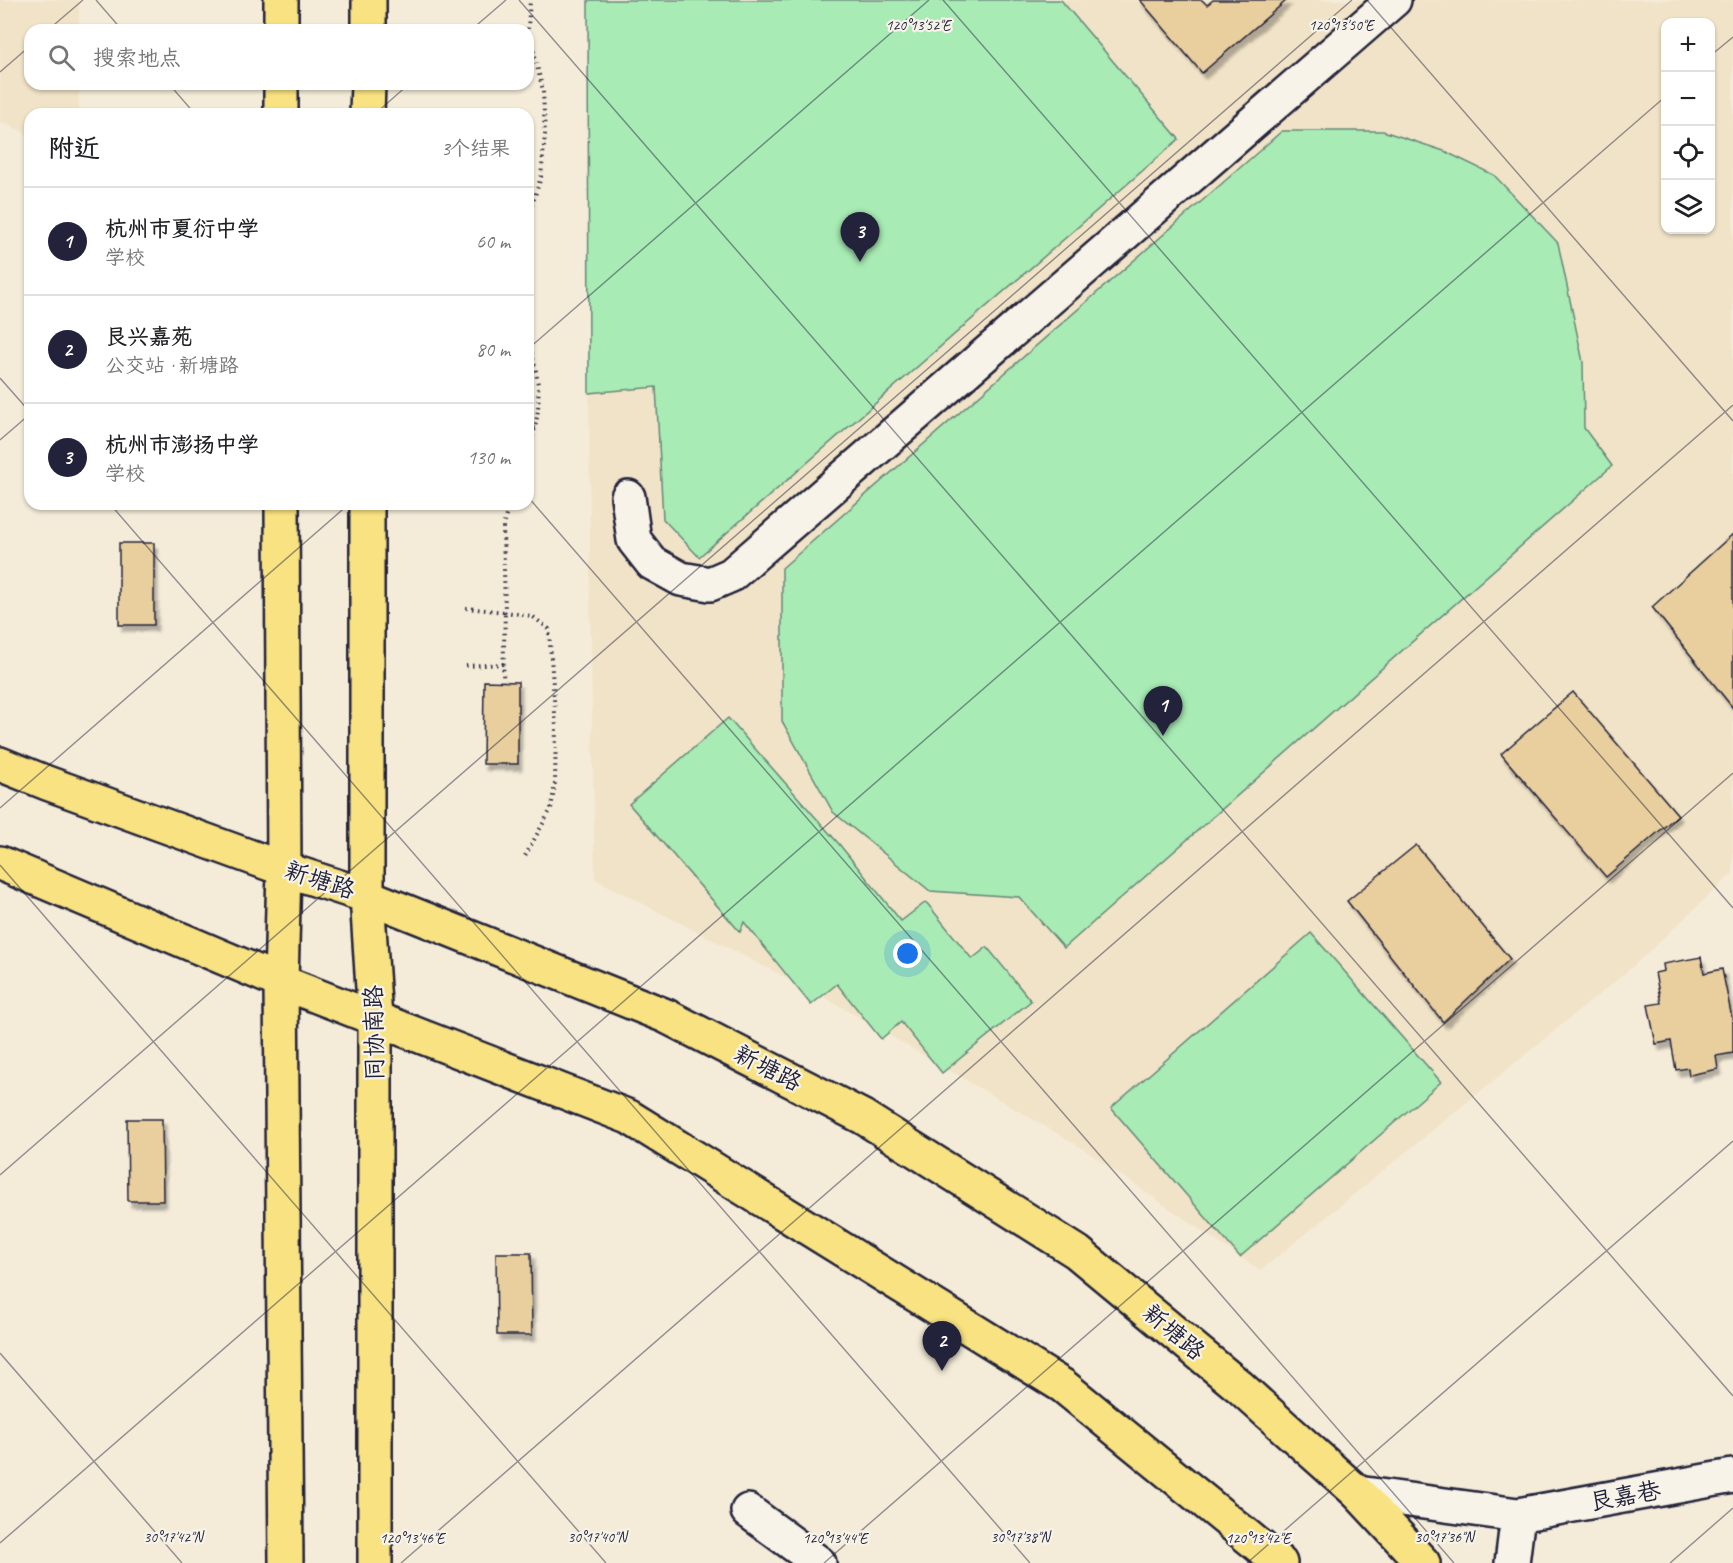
<!DOCTYPE html>
<html lang="zh">
<head>
<meta charset="utf-8">
<style>
	:root { --surface:#fff; --page:#f6f6f6; --text:#202124; --muted:#757577; --line:#e0e0e0; --accent:#22223b }
	body { margin:0; font-family:Caveat,"LXGW WenKai TC",sans-serif; background:var(--page); color:var(--text) }
	.controls { position:absolute; right:18px; top:18px; display:grid; overflow:hidden; border-radius:12px; box-shadow:0 2px 4px #0004 }
	.controls button { width:54px; height:54px; display:grid; place-items:center; padding:0; border:0; border-bottom:2px solid var(--line); background:var(--surface); color:var(--text); font:30px sans-serif }
	.you { position:absolute; left:908px; top:954px; width:21px; height:21px; margin:-15px; border:4px solid #fff; border-radius:50%; background:#1a73e8; box-shadow:0 0 0 9px #1a73e833 }
	.badge { display:grid; place-items:center; width:39px; height:39px; border-radius:50%; background:var(--accent); color:#fff; font-size:20px; font-weight:700 }
	.pin { position:absolute; translate:-50% -50px; filter:drop-shadow(0 2px 3px #0008) }
	.pin::after { content:''; position:absolute; top:32px; width:21px; height:18px; background:inherit; clip-path:polygon(0 0,100% 0,50% 100%) }
	.list { margin:0; padding:0; list-style:none }
	h2 { display:flex; justify-content:space-between; align-items:center; height:78px; margin:0; padding:0 24px; font-size:26px }
	h2 small { font-size:20px; font-weight:400; color:var(--muted) }
	.list li { display:grid; grid-template-columns:39px 1fr auto; gap:18px; align-items:center; box-sizing:border-box; height:108px; padding:0 24px; border-top:2px solid var(--line) }
	.list b { display:block; font-size:22px; white-space:nowrap }
	.list p { margin:0; font-size:20px; white-space:nowrap; color:var(--muted) }
	.list em { font-size:20px; font-style:normal; color:var(--muted) }
	.icon { flex:none; width:33px; height:33px; fill:none; stroke:currentColor; stroke-width:2; stroke-linecap:round; stroke-linejoin:round }
	.map { position:relative; flex:none; width:1733px; height:1563px; overflow:hidden }
	.search { position:absolute; background:var(--surface); box-shadow:0 2px 4px #0004; left:24px; top:24px; width:510px; height:66px; display:flex; align-items:center; gap:15px; box-sizing:border-box; padding:0 21px; border-radius:18px; color:var(--muted); font-size:22px }
	.panel { position:absolute; background:var(--surface); box-shadow:0 2px 4px #0004; left:24px; top:108px; width:510px; height:402px; border-radius:18px }
	.map>svg:first-child { display:block }
</style>
</head>
<body>
<div class="map">
<svg width="1733" height="1563" viewBox="0 0 1733 1563">
	<defs>
		<filter id="shadow"><feDropShadow dx="3.5" dy="6" stdDeviation="1.5" flood-color="#0004"/></filter>
	</defs>
	<rect width="100%" height="100%" fill="#f4ecd9"/>
	<filter id="ink" filterUnits="userSpaceOnUse"><feTurbulence type="fractalNoise" baseFrequency=".0167" numOctaves="2"/><feDisplacementMap in="SourceGraphic" scale="12" xChannelSelector="R" yChannelSelector="G"/><feConvolveMatrix kernelMatrix="1 2 1 2 8 2 1 2 1" color-interpolation-filters="sRGB"/></filter>
	<g filter="url(#ink)">
		<!-- built -->
		<path fill="#f1e3c7" fill-rule="evenodd" d="M0,0H79V30H30V84H79V114H30V135L0,122Z
			M588,0H1733V873L1630,969L1260,1271L1082,1148L829,1000L595,879L590,594ZM1666,22H1710V230H1666Z"/>
		<!-- green -->
		<path fill="#a8ebb5" stroke="#658678" stroke-width="1.5" d="M588,0H1061L1179,139L699,557L663,519L656,387L589,393Z
			M1282,131H1383L1444,151L1494,175L1558,243L1583,362L1584,428L1612,466L1064,948L1019,897L930,891L833,812L782,721V568Z
			M728,718L839,844L901,921L926,902L972,959L987,947L1031,1001L942,1073L901,1022L881,1039L837,984L811,1005L744,922L740,932L629,804Z
			M1311,933L1441,1082L1240,1257L1111,1108Z"/>
		<!-- building -->
		<path fill="#e9cf9e" stroke="#22223b" stroke-width="1.5" filter="url(#shadow)" d="M1140,0H1202L1207,5L1213,0H1287L1202,73Z
			M1733,534V708L1652,607Z
			M119,543H154V625H119Z
			M484,681L518,682V764H483Z
			M1573,692L1678,815L1606,877L1501,754Z
			M1416,845L1510,959L1443,1022L1347,901Z
			M1701,957L1704,973L1722,969L1733,1023V1053L1716,1056L1718,1069L1689,1075L1688,1068L1676,1070L1671,1041L1656,1044L1648,1005L1661,1003L1655,973L1664,971L1663,964Z
			M127,1119H162L163,1201H128Z
			M496,1253H531L532,1335H497Z"/>
		<g fill="none" stroke-linecap="round" stroke-linejoin="round">
			<!-- minor casing -->
			<g stroke="#22223b" stroke-width="38">
				<path id="minor" d="M628,497L634,540L652,563L681,579L710,584L731,575L1394,0
					M1358,1493L1518,1515L1733,1476
					M748,1511L819,1563
					M1512,1563L1518,1515"/>
			</g>
			<!-- major casing -->
			<g stroke="#22223b" stroke-width="38">
				<path id="major" d="M281,30V0
					M369,30V0
					M281,114V84
					M367,114L368,84
					M282,504L284,869L281,982L286,1563
					M367,504V896L375,1019V1563
					M0,764L47,783L284,869L367,896L666,1016L863,1117L1077,1252L1240,1387L1284,1427L1358,1493L1423,1563
					M0,863L281,982L629,1117L1063,1386L1280,1563"/>
			</g>
			<!-- path -->
			<path stroke="#22223b" stroke-width="4" stroke-dasharray="1.5 4.5" stroke-linecap="butt" d="M528,217L541,177L545,135L543,91L528,28L530,0
				M528,341C541,381 543,410 528,450
				M528,428H536
				M509,504L503,527L505,612L532,616L549,629L556,727L555,783L551,809L525,856
				M466,608L505,612L503,681
				M466,666L504,664"/>
			<!-- minor -->
			<use href="#minor" stroke="#f7f3e8" stroke-width="33"/>
			<!-- major -->
			<use href="#major" stroke="#f8e281" stroke-width="33"/>
		</g>
	</g>
	<!-- ticks -->
	<path fill="none" stroke="#22223b" stroke-width="1.5" stroke-opacity="0.45" d="M96,0L122,30M519,0L1733,1396M943,0L1733,908M1367,0L1733,421M48,30L83,0M471,30L506,0M1710,56L1733,37M0,72L30,46M169,84L195,114M375,114L409,84M528,349L929,0M0,378L30,412M0,440L30,414M528,497L1454,1563M110,504L1030,1563M0,808L349,504M0,865L606,1563M0,1175L1352,0M0,1353L182,1563M0,1543L1666,96M401,1563L1733,405M824,1563L1733,773M1247,1563L1733,1141M1670,1563L1733,1508"/>
	<g text-anchor="middle" stroke-width="4.5" stroke-linejoin="round" paint-order="stroke">
		<!-- street labels -->
		<g font-size="24" fill="#22223b" stroke="#f7f3e8">
			<text transform="translate(320 880) rotate(18)" y="8">新塘路</text>
			<text transform="translate(374 1033) rotate(-91)" y="8">同协南路</text>
			<text transform="translate(768 1068) rotate(27)" y="8">新塘路</text>
			<text transform="translate(1174 1332) rotate(40)" y="8">新塘路</text>
			<text transform="translate(1625 1496) rotate(-10)" y="8">艮嘉巷</text>
		</g>
	</g>
	<g font-size="15" text-anchor="middle" fill="#22223b" stroke="#f7f3e8" stroke-width="4.5" stroke-linejoin="round" paint-order="stroke">
		<text x="918" y="30">120°13'52"E</text>
		<text x="1341" y="30">120°13'50"E</text>
		<text x="173" y="1542">30°17'42"N</text>
		<text x="597" y="1542">30°17'40"N</text>
		<text x="1020" y="1542">30°17'38"N</text>
		<text x="1444" y="1542">30°17'36"N</text>
		<text x="412" y="1543">120°13'46"E</text>
		<text x="835" y="1543">120°13'44"E</text>
		<text x="1258" y="1543">120°13'42"E</text>
	</g>
</svg>
<div class="controls">
<button>+</button>
<button>−</button>
<button><svg class="icon" aria-label="locate" viewBox="0 0 24 24"><circle cx="12" cy="12" r="6"/><path d="M12 2v4M12 18v4M2 12h4M18 12h4"/></svg></button>
<button><svg class="icon" aria-label="layers" viewBox="0 0 24 24"><path d="M12 4l9 5-9 5-9-5zM3 14l9 5 9-5"/></svg></button>
</div>
<div class="you"></div>
<div class="pin badge" style="left:1163px;top:736px">1</div>
<div class="pin badge" style="left:942px;top:1371px">2</div>
<div class="pin badge" style="left:860px;top:262px">3</div>
<div class="search"><svg class="icon" aria-label="search" viewBox="0 0 24 24"><circle cx="10" cy="10" r="6"/><path d="M15 15l6 6"/></svg>搜索地点</div>
<section class="panel">
<h2>附近<small>3个结果</small></h2>
<ul class="list">
<li><span class="badge">1</span><div><b>杭州市夏衍中学</b><p>学校</p></div><em>60 m</em></li>
<li><span class="badge">2</span><div><b>艮兴嘉苑</b><p>公交站 · 新塘路</p></div><em>80 m</em></li>
<li><span class="badge">3</span><div><b>杭州市澎扬中学</b><p>学校</p></div><em>130 m</em></li>
</ul>
</section>
</div>
</body>
</html>
